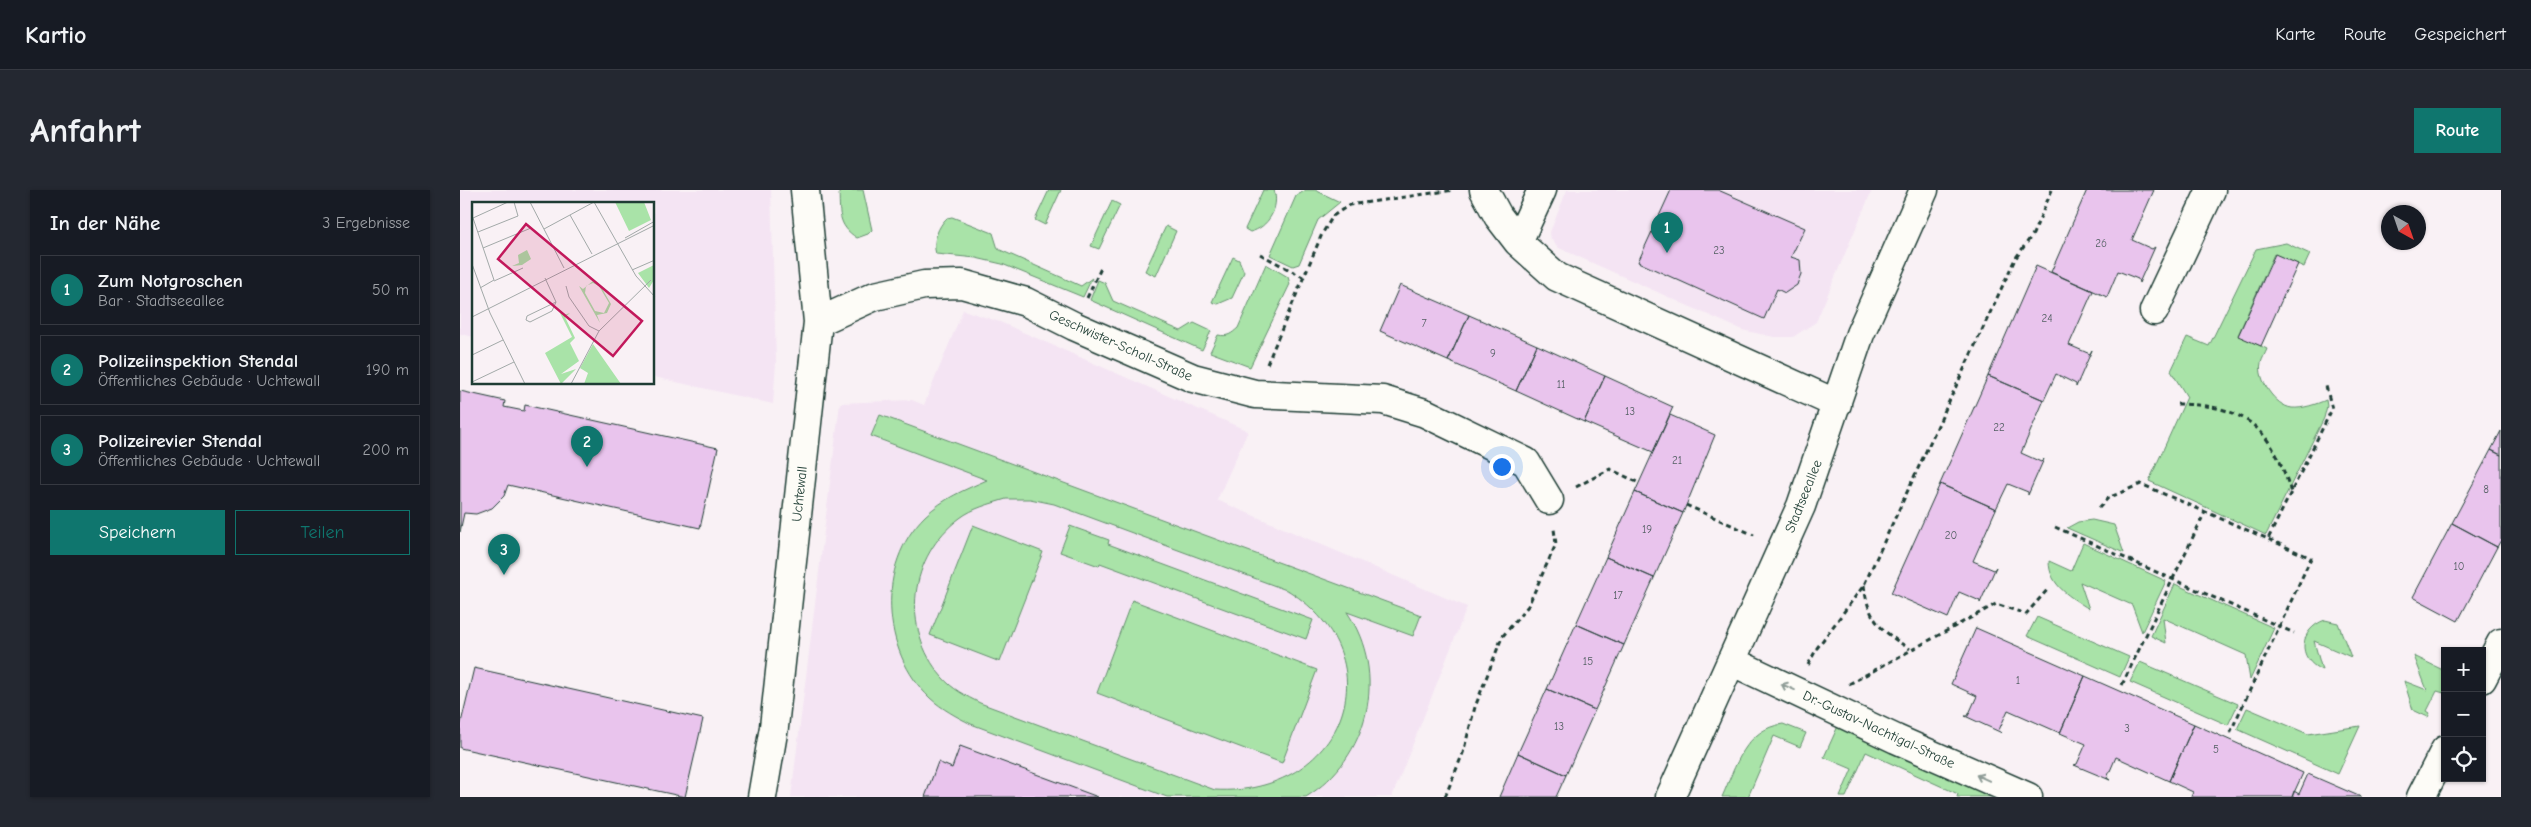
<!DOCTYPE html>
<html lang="de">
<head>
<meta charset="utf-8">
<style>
	:root { --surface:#171b24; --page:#242831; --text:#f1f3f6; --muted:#9ea1a6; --line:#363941; --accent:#0f766e }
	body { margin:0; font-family:"Comic Neue",sans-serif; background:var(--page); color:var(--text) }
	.controls { position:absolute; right:15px; bottom:15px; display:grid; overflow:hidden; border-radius:0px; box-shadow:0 1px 4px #0004 }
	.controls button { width:45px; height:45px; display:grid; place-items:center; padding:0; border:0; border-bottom:1px solid var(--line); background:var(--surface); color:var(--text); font:25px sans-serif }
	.compass { position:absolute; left:1921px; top:15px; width:45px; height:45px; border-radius:50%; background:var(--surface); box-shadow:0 1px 4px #0004; rotate:140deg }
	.you { position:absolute; left:1041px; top:276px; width:18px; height:18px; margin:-12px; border:4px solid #fff; border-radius:50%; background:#1a73e8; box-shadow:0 0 0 8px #1a73e833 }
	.badge { display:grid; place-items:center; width:32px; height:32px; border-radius:50%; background:var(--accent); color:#fff; font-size:16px; font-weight:700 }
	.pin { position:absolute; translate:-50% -41px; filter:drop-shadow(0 1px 2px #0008) }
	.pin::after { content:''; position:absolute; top:26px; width:18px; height:15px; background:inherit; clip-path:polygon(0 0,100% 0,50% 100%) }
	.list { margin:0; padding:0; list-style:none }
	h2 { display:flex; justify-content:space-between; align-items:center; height:65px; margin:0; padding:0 20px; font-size:21px }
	h2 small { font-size:16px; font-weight:400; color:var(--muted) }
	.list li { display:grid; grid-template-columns:32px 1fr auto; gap:15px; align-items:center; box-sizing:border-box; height:70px; margin:0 10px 10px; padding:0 10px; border:1px solid var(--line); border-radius:0px }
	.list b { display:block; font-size:19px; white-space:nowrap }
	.list p { margin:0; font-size:16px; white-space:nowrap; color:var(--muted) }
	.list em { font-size:16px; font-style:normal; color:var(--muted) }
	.actions { display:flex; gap:10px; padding:15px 20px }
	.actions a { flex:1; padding:11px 0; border:1px solid var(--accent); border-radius:0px; text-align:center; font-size:18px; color:var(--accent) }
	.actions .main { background:var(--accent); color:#fff }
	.icon { flex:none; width:28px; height:28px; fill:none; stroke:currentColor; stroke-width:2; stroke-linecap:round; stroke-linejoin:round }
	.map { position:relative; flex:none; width:2041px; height:607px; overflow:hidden; border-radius:0px }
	header { display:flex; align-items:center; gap:30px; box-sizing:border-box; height:70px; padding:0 25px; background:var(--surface); border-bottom:1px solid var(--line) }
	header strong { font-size:24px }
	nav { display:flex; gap:28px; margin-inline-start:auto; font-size:18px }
	.intro { display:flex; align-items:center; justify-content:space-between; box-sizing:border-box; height:120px; padding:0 30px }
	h1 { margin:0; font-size:35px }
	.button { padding:12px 22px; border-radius:0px; background:var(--accent); color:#fff; font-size:18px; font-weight:700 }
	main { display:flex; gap:30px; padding:0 30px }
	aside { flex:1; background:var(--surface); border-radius:0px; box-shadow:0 1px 4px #0004 }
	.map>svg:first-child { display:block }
</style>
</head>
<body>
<header>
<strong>Kartio</strong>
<nav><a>Karte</a><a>Route</a><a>Gespeichert</a></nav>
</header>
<div class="intro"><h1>Anfahrt</h1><a class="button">Route</a></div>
<main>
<aside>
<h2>In der Nähe<small>3 Ergebnisse</small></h2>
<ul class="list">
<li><span class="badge">1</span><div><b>Zum Notgroschen</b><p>Bar · Stadtseeallee</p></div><em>50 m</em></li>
<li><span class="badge">2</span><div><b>Polizeiinspektion Stendal</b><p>Öffentliches Gebäude · Uchtewall</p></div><em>190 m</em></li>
<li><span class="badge">3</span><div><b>Polizeirevier Stendal</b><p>Öffentliches Gebäude · Uchtewall</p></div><em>200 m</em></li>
</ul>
<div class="actions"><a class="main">Speichern</a><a>Teilen</a></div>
</aside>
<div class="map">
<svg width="2041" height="607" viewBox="0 0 2041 607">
	<rect width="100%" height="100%" fill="#f9f1f5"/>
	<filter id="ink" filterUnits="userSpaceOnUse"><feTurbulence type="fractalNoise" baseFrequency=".02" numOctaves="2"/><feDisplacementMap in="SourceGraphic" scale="10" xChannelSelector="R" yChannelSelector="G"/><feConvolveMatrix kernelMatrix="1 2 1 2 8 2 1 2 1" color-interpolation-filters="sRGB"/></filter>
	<g filter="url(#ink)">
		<!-- built -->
		<path fill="#f4e4f3" d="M0,0H311L316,172L313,214L194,187V14H14V147L0,144Z
			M1107,0H1412L1356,132L1333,147H1314L1282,140L1099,58L1091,49L1090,42Z
			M503,120L540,132L788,241L757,310L1007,417L932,607H331L380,213L452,210L464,215Z"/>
		<!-- green -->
		<path fill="#a9e3a8" stroke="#64906e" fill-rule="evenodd" d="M379,0H403L412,40L408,44L397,48C377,35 380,22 379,0Z
			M589,0H601L585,35L575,30Z
			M803,0H814C820,17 808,38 790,42L785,39Z
			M846,0H855L880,12L858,30L839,74L833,76L810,65L836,6Z
			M652,11L660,15L639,59L631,56Z
			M492,27L533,43L538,59L621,96L632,88L623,107L542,74L516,68L476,64C472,52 478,36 487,28Z
			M706,36L716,41L696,86L685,81Z
			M1826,53L1850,64L1844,77L1814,64L1778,145L1807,159C1805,164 1802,169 1801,173C1797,189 1815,216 1832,218C1842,219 1857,214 1866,210L1867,216L1864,228L1806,345L1689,291L1727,207L1711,181L1727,147L1749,156L1796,59Z
			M773,67L779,70L784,82L772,108L758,114L752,112Z
			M806,74L828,87L830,94L790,177L750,162L758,145C768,147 771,144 778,138Z
			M638,90L645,93L653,111L721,141L734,133L751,141L742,160L630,110Z
			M420,225L961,425L953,446L887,422C929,484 909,568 846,607H707L511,534C497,527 482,519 470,508C421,462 416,374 465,326C484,308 504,300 527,290L411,246ZM546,309H570L594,314L829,401C937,470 882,607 755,600L520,513C506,506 492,499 482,487C440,438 449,366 500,328C513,318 530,314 546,309Z
			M1632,330L1654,335L1664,363L1607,338L1618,332Z
			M513,335L583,362L540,472L470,445Z
			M610,336L649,350L648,354L853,430L846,449L640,373L639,376L600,362Z
			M1623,353L1706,391L1682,442L1672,415L1620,392L1629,419C1611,407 1589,396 1589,371L1611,381Z
			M1715,394L1814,438L1790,490L1786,465L1703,428L1706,453L1691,446Z
			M672,410L857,480L822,573L637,503Z
			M1577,427L1669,467L1660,487L1567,446Z
			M1865,430L1878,433L1891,467L1854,451L1862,480C1836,469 1839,439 1865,430Z
			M1954,466L1985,481V501L1984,503L1977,501L1967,521L1970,523L1968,527L1953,520L1944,491L1967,500Z
			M1680,472L1778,514L1768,535L1670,492Z
			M1787,518L1848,544L1900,536L1878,584L1777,539Z
			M1323,534L1346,543L1340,557L1314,546L1288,607H1262C1276,576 1285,539 1323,534Z
			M1378,536L1537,607H1497L1498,604L1406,562L1386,607H1380L1392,579L1364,567Z"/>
		<!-- building -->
		<path fill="#e9c4ed" stroke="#1f3d34" d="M1211,0H1258L1345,38L1331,67L1340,70L1341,84L1339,89L1337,95L1325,103L1317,99L1304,129L1178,72Z
			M1627,0H1694L1672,50L1692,59L1695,57L1679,93L1678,89L1658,81L1647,107L1591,82Z
			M1815,64L1838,74L1801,156L1778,146Z
			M1576,76L1633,101L1609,155L1630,164L1632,160L1616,197V194L1596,184L1584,210L1528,186Z
			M940,95L1009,125L988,171L920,141Z
			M1009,125L1077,155L1056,201L988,171Z
			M1077,155L1145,186L1124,232L1056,201Z
			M1145,186L1213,217L1193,262L1124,232Z
			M1528,186L1584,210L1561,263L1581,272L1584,269L1568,305V302L1548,294L1536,319L1480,294Z
			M0,201L45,211L44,217L64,221L65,215L258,258L240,338L48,295L44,306L32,318L16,324L4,323L0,342Z
			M1210,225L1255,245L1223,323L1175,302Z
			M2041,241V265L2031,260Z
			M2031,260L2041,265V350L2037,357L1992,333Z
			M1480,294L1536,319L1513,371L1534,380L1536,377L1520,413V411L1499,402L1488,428L1431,403Z
			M1175,302L1223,323L1194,388L1146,367Z
			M1992,333L2037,357L1998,431L1953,407Z
			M1146,367L1194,388L1164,455L1116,434Z
			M1116,434L1164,455L1135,520L1087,499Z
			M1516,438L1625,486L1600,543L1548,520L1539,540L1542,543L1505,526H1508L1517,506L1491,494Z
			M14,478L243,529L225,607L0,558V537Z
			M1625,486L1734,534L1709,591L1656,567L1647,588L1650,590L1614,575L1617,574L1626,554L1600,543Z
			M1087,499L1135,520L1106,585L1058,563Z
			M1734,534L1843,583L1832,607H1731L1733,602L1709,591Z
			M500,556L638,607H465L478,572L492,578Z
			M1058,563L1106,585L1096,607H1039Z
			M1848,584L1901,607H1832L1834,601L1839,604Z"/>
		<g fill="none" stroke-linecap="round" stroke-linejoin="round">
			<!-- minor casing -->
			<g stroke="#1f3d34" stroke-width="31">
				<path id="minor" d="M1024,0L1038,26L1058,52L1097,87L1377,214
					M1058,52L1082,0
					M1694,121L1751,0
					M358,132L415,106L464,95L502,94L566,112L614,136L733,188L795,204L923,210L965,223L1066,272L1089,310
					M1271,471L1436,549L1568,607
					M2022,489L2041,453
					M302,607L314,537L358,132L345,0
					M1210,607L1341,316L1400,144L1464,0
					M1961,607L1985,560"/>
			</g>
			<!-- path -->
			<path stroke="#1f3d34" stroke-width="3" stroke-dasharray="5 4" stroke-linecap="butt" d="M800,64L843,87
				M627,108L641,78
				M807,174L862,44L873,26L889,15L994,0
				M1717,214C1785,215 1811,237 1831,302
				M1116,297L1150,279L1179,293
				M1226,315L1294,345
				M1639,318L1648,308L1681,294L1808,349L1872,219L1866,196
				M1595,337L1834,443
				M1404,395C1408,430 1421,441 1450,459
				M1348,475L1357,458L1404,395L1555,69L1573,44L1592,0
				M1389,494L1536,414L1566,424L1588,399
				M1662,495L1745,322
				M1770,543L1851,368L1808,349
				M985,607L1003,563L1015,517L1042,447L1068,416L1096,354L1094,339"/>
			<!-- minor -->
			<use href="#minor" stroke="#fdfcf7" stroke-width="28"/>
		</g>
		<!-- one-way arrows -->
		<defs><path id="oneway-shaft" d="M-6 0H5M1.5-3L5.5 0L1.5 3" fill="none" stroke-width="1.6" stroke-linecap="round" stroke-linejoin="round" transform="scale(1.25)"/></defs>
		<g stroke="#8e9c96">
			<use href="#oneway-shaft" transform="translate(1328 497) rotate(-156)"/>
			<use href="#oneway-shaft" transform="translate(1523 588) rotate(-156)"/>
		</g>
	</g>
	<g text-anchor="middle" stroke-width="4.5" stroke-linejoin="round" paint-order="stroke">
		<!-- number labels -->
		<g font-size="11" fill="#525f62">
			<text x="1641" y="57">26</text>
			<text x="1259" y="64">23</text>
			<text x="1587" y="132">24</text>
			<text x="964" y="137">7</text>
			<text x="1033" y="167">9</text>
			<text x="1101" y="198">11</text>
			<text x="1170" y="225">13</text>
			<text x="1539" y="241">22</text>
			<text x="1217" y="274">21</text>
			<text x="2026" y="303">8</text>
			<text x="1187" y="343">19</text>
			<text x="1491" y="349">20</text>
			<text x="1999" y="380">10</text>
			<text x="1158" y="409">17</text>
			<text x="1128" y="475">15</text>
			<text x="1558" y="494">1</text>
			<text x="1099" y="540">13</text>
			<text x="1667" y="542">3</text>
			<text x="1756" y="563">5</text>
		</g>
		<!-- street labels -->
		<g font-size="14" fill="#1f3d34" stroke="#fdfcf7">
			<text transform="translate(661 155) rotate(24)" y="5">Geschwister-Scholl-Straße</text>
			<text transform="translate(339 304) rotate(-84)" y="5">Uchtewall</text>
			<text transform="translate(1343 306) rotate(-68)" y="5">Stadtseeallee</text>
			<text transform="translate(1419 539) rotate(25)" y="5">Dr.-Gustav-Nachtigal-Straße</text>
		</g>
	</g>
	<!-- overview -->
	<g transform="translate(12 12)">
		<rect width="182" height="182" fill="#f9f1f5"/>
		<path d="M143,0H172L179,18L157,29ZM55,48L59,57L50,63L40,64L47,61L46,53ZM182,63V78L177,86L166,71ZM121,79L128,83L139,102L135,111L125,113L128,121L107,84L111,87ZM121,81L127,84L137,101L132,111L123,109L113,91L114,84ZM87,109L92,113L98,111L93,115L103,136L98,141L107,159L89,172L104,167L89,182L73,151L100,135ZM121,142L149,182H112L116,171L108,166Z" fill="#a9e3a8" fill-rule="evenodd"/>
		<path fill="none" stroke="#a2a9a8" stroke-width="1" d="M58,0L92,66M98,13L120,52M72,27L122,0L164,74L183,95M6,30L46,14L42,0M153,36L183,19M11,46L59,26M0,62L18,111L53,182M160,68L183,58M73,76L84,100L55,114L54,118L58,120L80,109L84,100M22,79L51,66M94,84L97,95L117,124L127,129M8,86L22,78L1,16L36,0M0,115L183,23M0,153L31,138M0,180L42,160M99,182L127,129L179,78"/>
		<path fill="#c2185b" fill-opacity="0.15" stroke="#c2185b" stroke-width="2.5" d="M54,22L170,119L141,154L26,57Z"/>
		<rect width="182" height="182" fill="none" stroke="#1f3d34" stroke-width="2.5"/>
	</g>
</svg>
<div class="controls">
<button>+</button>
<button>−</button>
<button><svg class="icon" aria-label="locate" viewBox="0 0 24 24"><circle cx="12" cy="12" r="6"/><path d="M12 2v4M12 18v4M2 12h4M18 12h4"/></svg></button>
</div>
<svg class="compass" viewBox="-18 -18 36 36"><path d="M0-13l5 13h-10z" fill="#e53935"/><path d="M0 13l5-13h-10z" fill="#9ea1a6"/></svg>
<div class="you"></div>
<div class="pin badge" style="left:1207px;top:63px">1</div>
<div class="pin badge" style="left:127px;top:277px">2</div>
<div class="pin badge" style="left:44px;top:385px">3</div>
</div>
</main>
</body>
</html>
